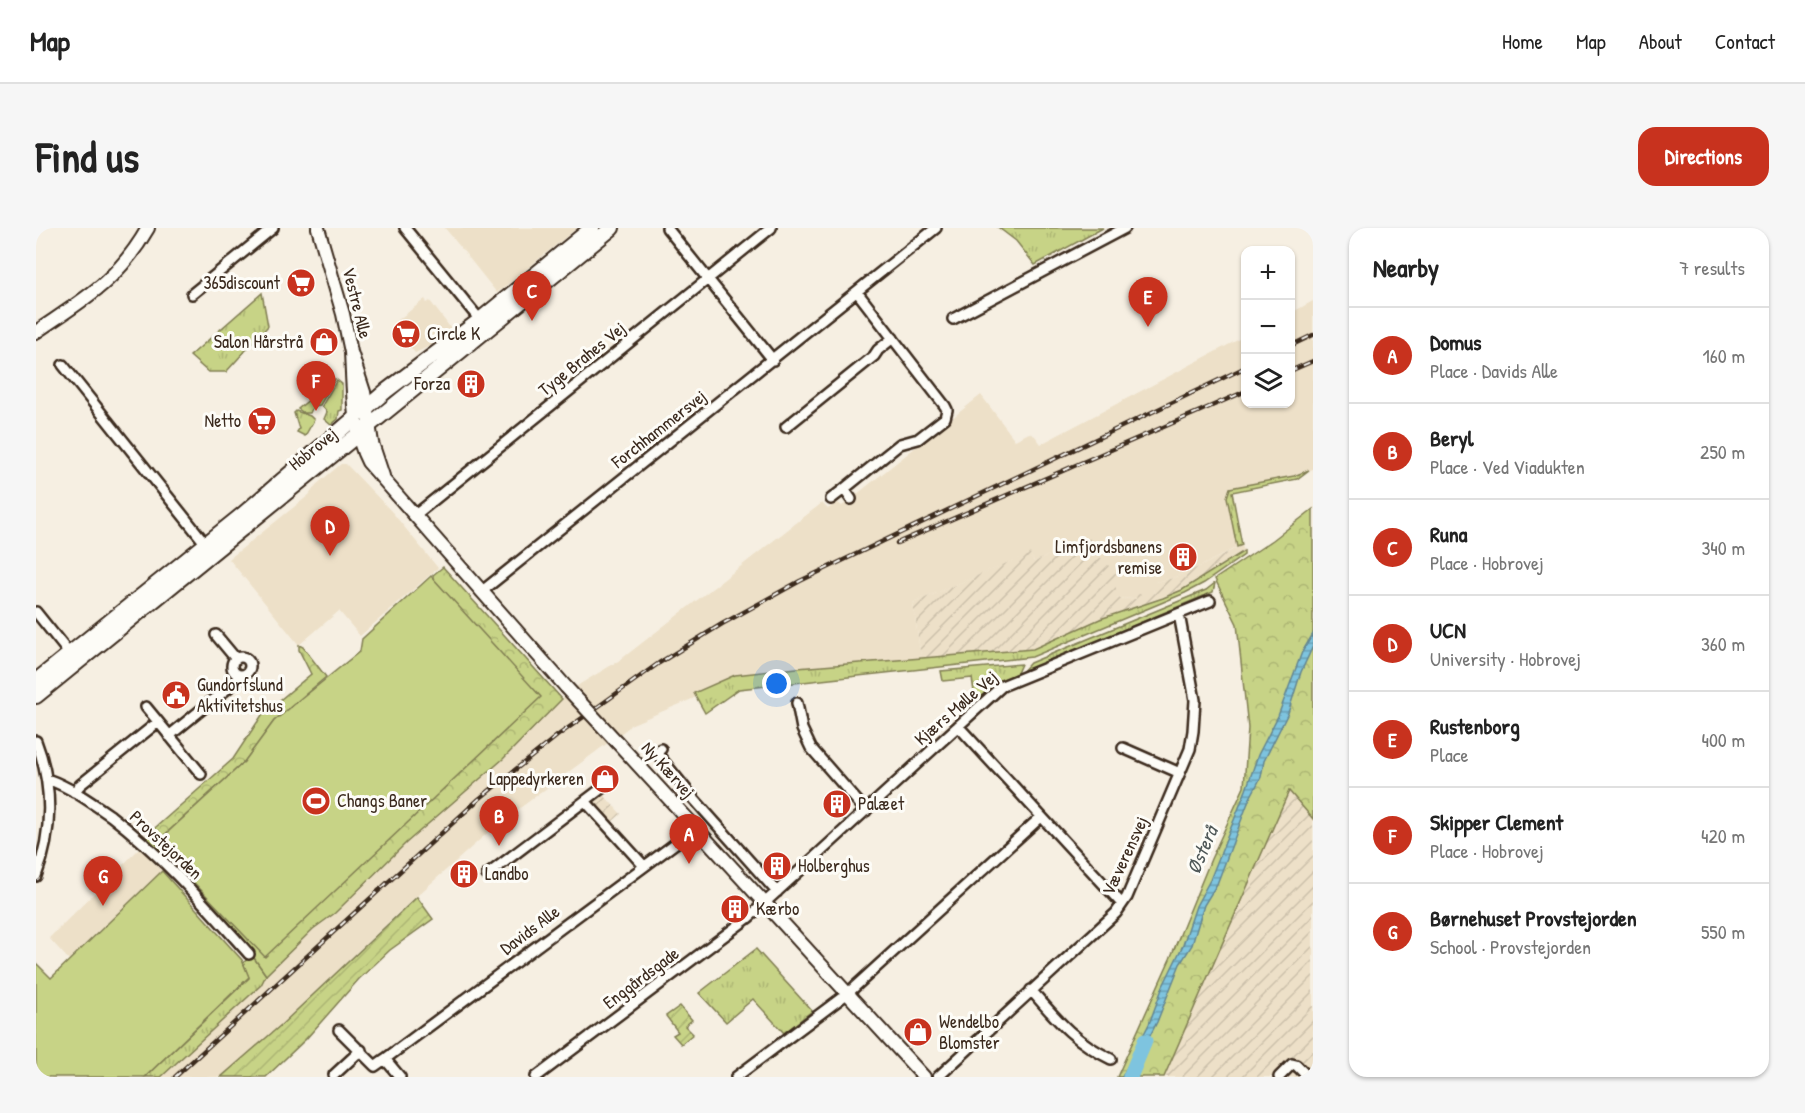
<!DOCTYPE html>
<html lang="en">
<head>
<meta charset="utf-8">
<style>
	:root { --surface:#fff; --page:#f6f6f6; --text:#222; --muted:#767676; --line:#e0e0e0; --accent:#c8321e }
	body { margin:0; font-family:"Patrick Hand",sans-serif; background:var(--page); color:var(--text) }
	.controls { position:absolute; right:18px; top:18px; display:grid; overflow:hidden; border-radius:12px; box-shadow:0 2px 4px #0004 }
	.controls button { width:54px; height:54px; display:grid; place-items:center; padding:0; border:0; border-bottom:2px solid var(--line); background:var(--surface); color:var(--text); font:30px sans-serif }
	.you { position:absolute; left:741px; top:456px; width:21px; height:21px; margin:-15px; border:4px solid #fff; border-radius:50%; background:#1a73e8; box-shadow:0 0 0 9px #1a73e833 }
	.badge { display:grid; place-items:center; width:39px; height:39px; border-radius:50%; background:var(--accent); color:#fff; font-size:20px; font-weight:700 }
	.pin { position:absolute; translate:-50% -50px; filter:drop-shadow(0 2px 3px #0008) }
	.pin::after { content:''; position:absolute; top:32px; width:21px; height:18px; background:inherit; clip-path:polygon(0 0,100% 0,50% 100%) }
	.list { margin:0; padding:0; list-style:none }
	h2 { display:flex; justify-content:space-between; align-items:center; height:78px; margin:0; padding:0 24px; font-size:26px }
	h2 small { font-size:20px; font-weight:400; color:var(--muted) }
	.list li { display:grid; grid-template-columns:39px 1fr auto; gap:18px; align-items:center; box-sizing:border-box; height:96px; padding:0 24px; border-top:2px solid var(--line) }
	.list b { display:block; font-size:22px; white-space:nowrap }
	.list p { margin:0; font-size:20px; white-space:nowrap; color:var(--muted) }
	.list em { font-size:20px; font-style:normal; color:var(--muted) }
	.icon { flex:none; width:33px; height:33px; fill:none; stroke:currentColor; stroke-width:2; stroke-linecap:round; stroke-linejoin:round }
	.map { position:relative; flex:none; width:1277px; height:849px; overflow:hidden; border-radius:18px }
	header { display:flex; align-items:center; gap:36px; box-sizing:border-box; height:84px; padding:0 30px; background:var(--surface); border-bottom:2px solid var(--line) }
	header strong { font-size:28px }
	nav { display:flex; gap:33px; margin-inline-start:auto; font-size:21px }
	.intro { display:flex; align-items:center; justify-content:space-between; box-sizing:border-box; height:144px; padding:0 36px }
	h1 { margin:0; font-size:42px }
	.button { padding:15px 27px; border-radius:18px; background:var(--accent); color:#fff; font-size:21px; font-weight:700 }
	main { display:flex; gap:36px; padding:0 36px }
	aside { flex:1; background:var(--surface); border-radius:18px; box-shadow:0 2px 4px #0004 }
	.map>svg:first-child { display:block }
</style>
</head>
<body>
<header>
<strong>Map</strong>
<nav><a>Home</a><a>Map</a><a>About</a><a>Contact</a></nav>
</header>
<div class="intro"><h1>Find us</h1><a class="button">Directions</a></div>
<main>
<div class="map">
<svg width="1277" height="849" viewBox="0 0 1277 849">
	<defs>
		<pattern id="industrial-furrows" width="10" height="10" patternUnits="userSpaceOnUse" patternTransform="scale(1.5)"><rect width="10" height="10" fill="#ede0c8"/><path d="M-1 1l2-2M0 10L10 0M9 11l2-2" fill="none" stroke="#ccc0ab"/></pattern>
		<pattern id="grass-tufts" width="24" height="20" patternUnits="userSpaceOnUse" patternTransform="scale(1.5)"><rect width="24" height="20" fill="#c7d386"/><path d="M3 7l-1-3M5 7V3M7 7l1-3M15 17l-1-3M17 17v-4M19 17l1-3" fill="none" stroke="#acb573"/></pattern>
		<pattern id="forest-crowns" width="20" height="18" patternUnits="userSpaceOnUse" patternTransform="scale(1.5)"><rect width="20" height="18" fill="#c7d386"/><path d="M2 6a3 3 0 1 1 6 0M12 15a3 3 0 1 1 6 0" fill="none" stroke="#acb573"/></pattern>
		<pattern id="garden-furrows" width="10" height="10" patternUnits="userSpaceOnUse" patternTransform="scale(1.5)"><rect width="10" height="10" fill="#c7d386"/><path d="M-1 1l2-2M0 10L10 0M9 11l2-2" fill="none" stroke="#acb573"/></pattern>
		<pattern id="water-rules" width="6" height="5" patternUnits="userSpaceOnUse" patternTransform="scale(1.5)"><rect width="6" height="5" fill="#7ec4df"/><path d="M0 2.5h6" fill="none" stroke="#689fb4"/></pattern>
	</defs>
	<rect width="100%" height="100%" fill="#f6efe2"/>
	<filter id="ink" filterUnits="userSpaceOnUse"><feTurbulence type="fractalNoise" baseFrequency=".0167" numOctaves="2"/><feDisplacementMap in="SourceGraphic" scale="12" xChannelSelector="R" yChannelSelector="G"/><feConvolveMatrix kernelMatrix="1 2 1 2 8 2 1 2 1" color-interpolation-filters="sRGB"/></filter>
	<g filter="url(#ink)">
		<!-- built -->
		<path fill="#ede0c8" d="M409,0H541L461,65Z
			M389,71L391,75L394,73L416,102L392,119L379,125L357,96Z
			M1277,73V241L1258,248L1194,260L1205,317L1165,338L1134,351L1119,354L1117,367L1101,371L1080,370V345L1065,333L1053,310L998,334L994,326L877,375L885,430L761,440L659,465L660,469L656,471L594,497L592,500L457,600L363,684L245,797L185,849H125L225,757L230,747L277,701L299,685L370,615L467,531L526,471L544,456L584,432L786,275L792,281L801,274L806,278L945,167L979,212L993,205L999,208L1005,216L1209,108L1210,176H1254L1255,85Z
			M305,236H310L356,284L402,340L324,408L303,383L263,417L193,331L273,267L280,257Z
			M104,620L126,643L33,732L13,710Z"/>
		<!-- industrial -->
		<path fill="url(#industrial-furrows)" d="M1053,309L1060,325L1080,345V370L1100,371L1101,366L1117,367L1118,354L1134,351L1165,338L1206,317L1208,323L1141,364L1064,391L997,421L885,430L877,375L994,325L998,334Z
			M1253,562L1277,591V849H1128Z
			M568,567L585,586L576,594L574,598L555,577Z"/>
		<!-- grass -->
		<path fill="url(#grass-tufts)" stroke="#817e52" stroke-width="1.5" d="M963,0H1067L999,37L980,13Z
			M226,65L232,98L190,144H172L154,128Z
			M298,151H299L284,177L277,178L274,185H268L262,181Z
			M301,152L306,156V182L303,183L302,191L295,197L288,191L291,184L286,178Z
			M260,183L274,188L278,192L269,208L261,204L263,201L258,185Z
			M1273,242L1261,251L1196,264L1206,317L1201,319L1191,269L1194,260L1258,248Z
			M1208,323V327L1168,355L1149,365L996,429L703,461L669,485L658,465L699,447L761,440L997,421L1064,391L1127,370L1146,362Z
			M1179,355L1177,364L985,445L994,435L1170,362Z
			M985,436L981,445L959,456L941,472L938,464L936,450L907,453L905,443Z
			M720,721L776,783L748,805L717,771L690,794L663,765Z
			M216,727L230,747L225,757L125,849H109L213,750L207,735Z"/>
		<!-- forest -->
		<path fill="url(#forest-crowns)" stroke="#817e52" stroke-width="1.5" d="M1277,281V591L1253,563L1128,849H1081L1134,731L1175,631L1208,559L1212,500L1201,396L1179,351L1237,312Z
			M407,339L526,471L467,531L370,615L299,685L277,701L230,747L214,724L163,665L164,662L176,672L504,469L397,351V347Z
			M263,417L267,419L290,449L238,493L208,534L124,611L158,648L151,652L112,611V606L197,531L226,487L275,446L263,422Z"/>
		<!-- garden -->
		<path fill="url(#garden-furrows)" stroke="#817e52" stroke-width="1.5" d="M381,669L397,691L354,722L323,751L270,811L230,849H185L245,797Z
			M644,778L656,792L649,798L657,806L645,816L637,807L642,804L630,788Z"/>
		<!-- pitch -->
		<path fill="#c7d386" stroke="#817e52" stroke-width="1.5" d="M395,348L505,469L229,729L120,615L208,534L238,493L324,423L326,411Z
			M126,643L206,732L213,749L109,849H0V735L15,750Z"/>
		<!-- water -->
		<path fill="url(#water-rules)" stroke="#638692" stroke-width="1.5" d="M1277,406V418L1265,444L1252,485L1228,533L1225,549L1213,572L1181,656L1168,677L1156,717L1144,736L1121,794L1093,849H1086L1113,796L1127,758L1147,717L1160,678L1174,652L1210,562L1222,527L1242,488L1266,424Z"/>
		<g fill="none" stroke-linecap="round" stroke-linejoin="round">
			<!-- river -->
			<path stroke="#7ec4df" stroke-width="15" d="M1094,849L1109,813"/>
			<!-- minor casing -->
			<g stroke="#3b2a1e" stroke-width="14">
				<path id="minor" d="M369,0L444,92
					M631,0L737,132
					M156,66L237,0
					M917,91L1089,0
					M27,137L173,320
					M750,199L838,128L842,122L857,110
					M808,261L864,216L882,211L909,190L911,182L909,178L821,64
					M795,271L808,261L815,271
					M378,288L735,0
					M445,364L900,0
					M0,384L36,429
					M180,407L200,431
					M196 438a9 9 0 1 1 18 0a9 9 0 1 1-18 0Z
					M761,475L766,501L775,520L830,583
					M110,479L165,546
					M922,498L1086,676
					M133,508L203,451L204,447
					M0,513C17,557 17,604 0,648
					M1087,520L1144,545
					M625,521L620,524L658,571L741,664
					M11,551C34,559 55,574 75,588C127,628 169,677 213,726
					M38,564L44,557L122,494
					M549,573L608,638
					M451,647L574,554
					M995,762C1022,793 1038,813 1075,831
					M303,802L339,838L349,831
					M298,847L325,822
					M364,849L349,831L660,600
					M500,849L712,690L966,458L1174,373
					M700,849L812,765L1005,589
					M902,849L1080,685L1091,669L1154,521L1157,503L1159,472L1143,386
					M1243,849L1256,836L1260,837L1272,849"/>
			</g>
			<!-- tertiary casing -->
			<g stroke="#3b2a1e" stroke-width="16">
				<path id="tertiary" d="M282,0L307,86L315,124L328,164L336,215L347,248
					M0,104C48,71 82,53 112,0
					M315,124C317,158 316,204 332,234L530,459
					M581,514L888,849"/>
			</g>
			<!-- secondary casing -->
			<g stroke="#3b2a1e" stroke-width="18">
				<path id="secondary" d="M0,453L206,287L350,163L444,92L556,0
					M0,468L576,0"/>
			</g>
			<!-- minor -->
			<use href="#minor" stroke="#fdfcf7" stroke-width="9"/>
			<!-- tertiary -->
			<use href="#tertiary" stroke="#fdfcf7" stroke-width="12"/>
			<!-- secondary -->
			<use href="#secondary" stroke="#fdfcf7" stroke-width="14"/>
			<!-- rail casing -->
			<g stroke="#3b2a1e" stroke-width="4.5">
				<path id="rail" d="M1254,118L1277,107
					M1254,143L1277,133
					M861,315L1210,163
					M139,849L443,571L521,508L623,435L686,396L764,353L1210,139"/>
			</g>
			<!-- rail -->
			<use href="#rail" stroke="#fdfcf7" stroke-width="2" stroke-dasharray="7" stroke-linecap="butt"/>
			<!-- tertiary-bridge casing -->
			<g stroke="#3b2a1e" stroke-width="16" stroke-linecap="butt">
				<path id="tertiary-bridge" d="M530,459L581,514"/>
			</g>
			<!-- tertiary-bridge -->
			<use href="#tertiary-bridge" stroke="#fdfcf7" stroke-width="12"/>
		</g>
	</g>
	<!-- icons -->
	<defs>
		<g id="supermarket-disc" transform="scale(1.5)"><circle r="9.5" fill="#c8321e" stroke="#fdfcf7"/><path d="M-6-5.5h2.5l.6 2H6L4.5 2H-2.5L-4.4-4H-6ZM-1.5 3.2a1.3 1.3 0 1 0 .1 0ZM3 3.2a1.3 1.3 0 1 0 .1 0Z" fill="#fff"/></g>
		<g id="shop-disc" transform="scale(1.5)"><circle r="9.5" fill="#c8321e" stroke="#fdfcf7"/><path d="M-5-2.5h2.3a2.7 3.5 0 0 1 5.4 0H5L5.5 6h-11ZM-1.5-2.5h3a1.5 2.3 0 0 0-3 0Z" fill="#fff"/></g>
		<g id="building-disc" transform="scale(1.5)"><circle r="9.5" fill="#c8321e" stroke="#fdfcf7"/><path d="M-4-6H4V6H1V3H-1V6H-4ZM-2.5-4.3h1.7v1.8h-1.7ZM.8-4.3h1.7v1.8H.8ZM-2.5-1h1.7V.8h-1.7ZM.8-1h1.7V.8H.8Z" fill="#fff"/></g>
		<g id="civic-disc" transform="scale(1.5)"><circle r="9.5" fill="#c8321e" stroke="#fdfcf7"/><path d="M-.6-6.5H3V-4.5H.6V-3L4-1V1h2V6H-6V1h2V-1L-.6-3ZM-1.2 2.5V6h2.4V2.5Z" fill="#fff"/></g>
		<g id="stadium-disc" transform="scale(1.5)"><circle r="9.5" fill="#c8321e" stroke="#fdfcf7"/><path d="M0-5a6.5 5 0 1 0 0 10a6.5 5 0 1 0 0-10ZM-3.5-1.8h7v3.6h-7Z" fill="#fff"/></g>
	</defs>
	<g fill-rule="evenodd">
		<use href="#supermarket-disc" x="265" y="55"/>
		<use href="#supermarket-disc" x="370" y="106"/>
		<use href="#shop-disc" x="288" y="114"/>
		<use href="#building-disc" x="435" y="156"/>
		<use href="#supermarket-disc" x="226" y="193"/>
		<use href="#building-disc" x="1147" y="329"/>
		<use href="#civic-disc" x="140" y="467"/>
		<use href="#shop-disc" x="569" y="551"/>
		<use href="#stadium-disc" x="280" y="573"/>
		<use href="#building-disc" x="801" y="576"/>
		<use href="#building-disc" x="741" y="638"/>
		<use href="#building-disc" x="428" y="646"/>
		<use href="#building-disc" x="699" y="681"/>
		<use href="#shop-disc" x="882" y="804"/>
	</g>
	<g text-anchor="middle" stroke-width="6" stroke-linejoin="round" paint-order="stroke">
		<!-- poi labels -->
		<g font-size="18" fill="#3b2a1e" stroke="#fdfcf7" text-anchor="start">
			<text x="244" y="61" text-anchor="end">365discount</text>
			<text x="391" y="112">Circle K</text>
			<text x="267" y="120" text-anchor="end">Salon Hårstrå</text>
			<text x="414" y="162" text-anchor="end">Forza</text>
			<text x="205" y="199" text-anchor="end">Netto</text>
			<text x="1126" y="325" text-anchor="end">Limfjordsbanens<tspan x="1126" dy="21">remise</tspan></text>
			<text x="161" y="463">Gundorfslund<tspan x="161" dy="21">Aktivitetshus</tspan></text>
			<text x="548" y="557" text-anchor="end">Lappedyrkeren</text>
			<text x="301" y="579">Changs Baner</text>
			<text x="822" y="582">Palæet</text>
			<text x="762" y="644">Holberghus</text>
			<text x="449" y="652">Landbo</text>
			<text x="720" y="687">Kærbo</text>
			<text x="903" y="800">Wendelbo<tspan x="903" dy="21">Blomster</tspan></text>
		</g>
		<!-- street labels -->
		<g font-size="18" fill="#3b2a1e" stroke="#fdfcf7">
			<text transform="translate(321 75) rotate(76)" y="6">Vestre Alle</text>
			<text transform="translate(546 131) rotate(-39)" y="6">Tyge Brahes Vej</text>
			<text transform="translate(623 201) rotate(-38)" y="6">Forchhammersvej</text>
			<text transform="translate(277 221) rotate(-39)" y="6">Hobrovej</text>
			<text transform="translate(920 480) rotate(-41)" y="6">Kjærs Mølle Vej</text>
			<text transform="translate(632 542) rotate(48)" y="6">Ny Kærvej</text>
			<text transform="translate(130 617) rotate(43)" y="6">Provstejorden</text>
			<text transform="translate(1089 628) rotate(-65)" y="6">Væverensvej</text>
			<text transform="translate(494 702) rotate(-37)" y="6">Davids Alle</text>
			<text transform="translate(605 750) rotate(-37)" y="6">Enggårdsgade</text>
		</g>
		<!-- water labels -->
		<g font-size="20" font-style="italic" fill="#4f5858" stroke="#fdfcf7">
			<text transform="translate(1166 622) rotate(-67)" y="7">Østerå</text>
		</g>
	</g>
</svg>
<div class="controls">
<button>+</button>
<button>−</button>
<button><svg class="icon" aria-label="layers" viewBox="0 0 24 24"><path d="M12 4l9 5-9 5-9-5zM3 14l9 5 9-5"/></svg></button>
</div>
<div class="you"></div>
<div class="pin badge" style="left:653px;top:636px">A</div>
<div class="pin badge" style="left:463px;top:618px">B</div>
<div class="pin badge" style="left:496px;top:93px">C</div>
<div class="pin badge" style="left:294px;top:328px">D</div>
<div class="pin badge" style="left:1112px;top:99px">E</div>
<div class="pin badge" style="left:280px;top:183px">F</div>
<div class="pin badge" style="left:67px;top:678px">G</div>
</div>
<aside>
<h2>Nearby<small>7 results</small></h2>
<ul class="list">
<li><span class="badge">A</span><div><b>Domus</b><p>Place · Davids Alle</p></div><em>160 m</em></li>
<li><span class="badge">B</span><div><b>Beryl</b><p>Place · Ved Viadukten</p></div><em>250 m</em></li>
<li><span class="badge">C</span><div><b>Runa</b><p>Place · Hobrovej</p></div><em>340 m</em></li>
<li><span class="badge">D</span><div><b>UCN</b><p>University · Hobrovej</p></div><em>360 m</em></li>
<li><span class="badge">E</span><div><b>Rustenborg</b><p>Place</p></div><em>400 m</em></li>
<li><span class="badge">F</span><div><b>Skipper Clement</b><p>Place · Hobrovej</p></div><em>420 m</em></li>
<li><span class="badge">G</span><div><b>Børnehuset Provstejorden</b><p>School · Provstejorden</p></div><em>550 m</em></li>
</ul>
</aside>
</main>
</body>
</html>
